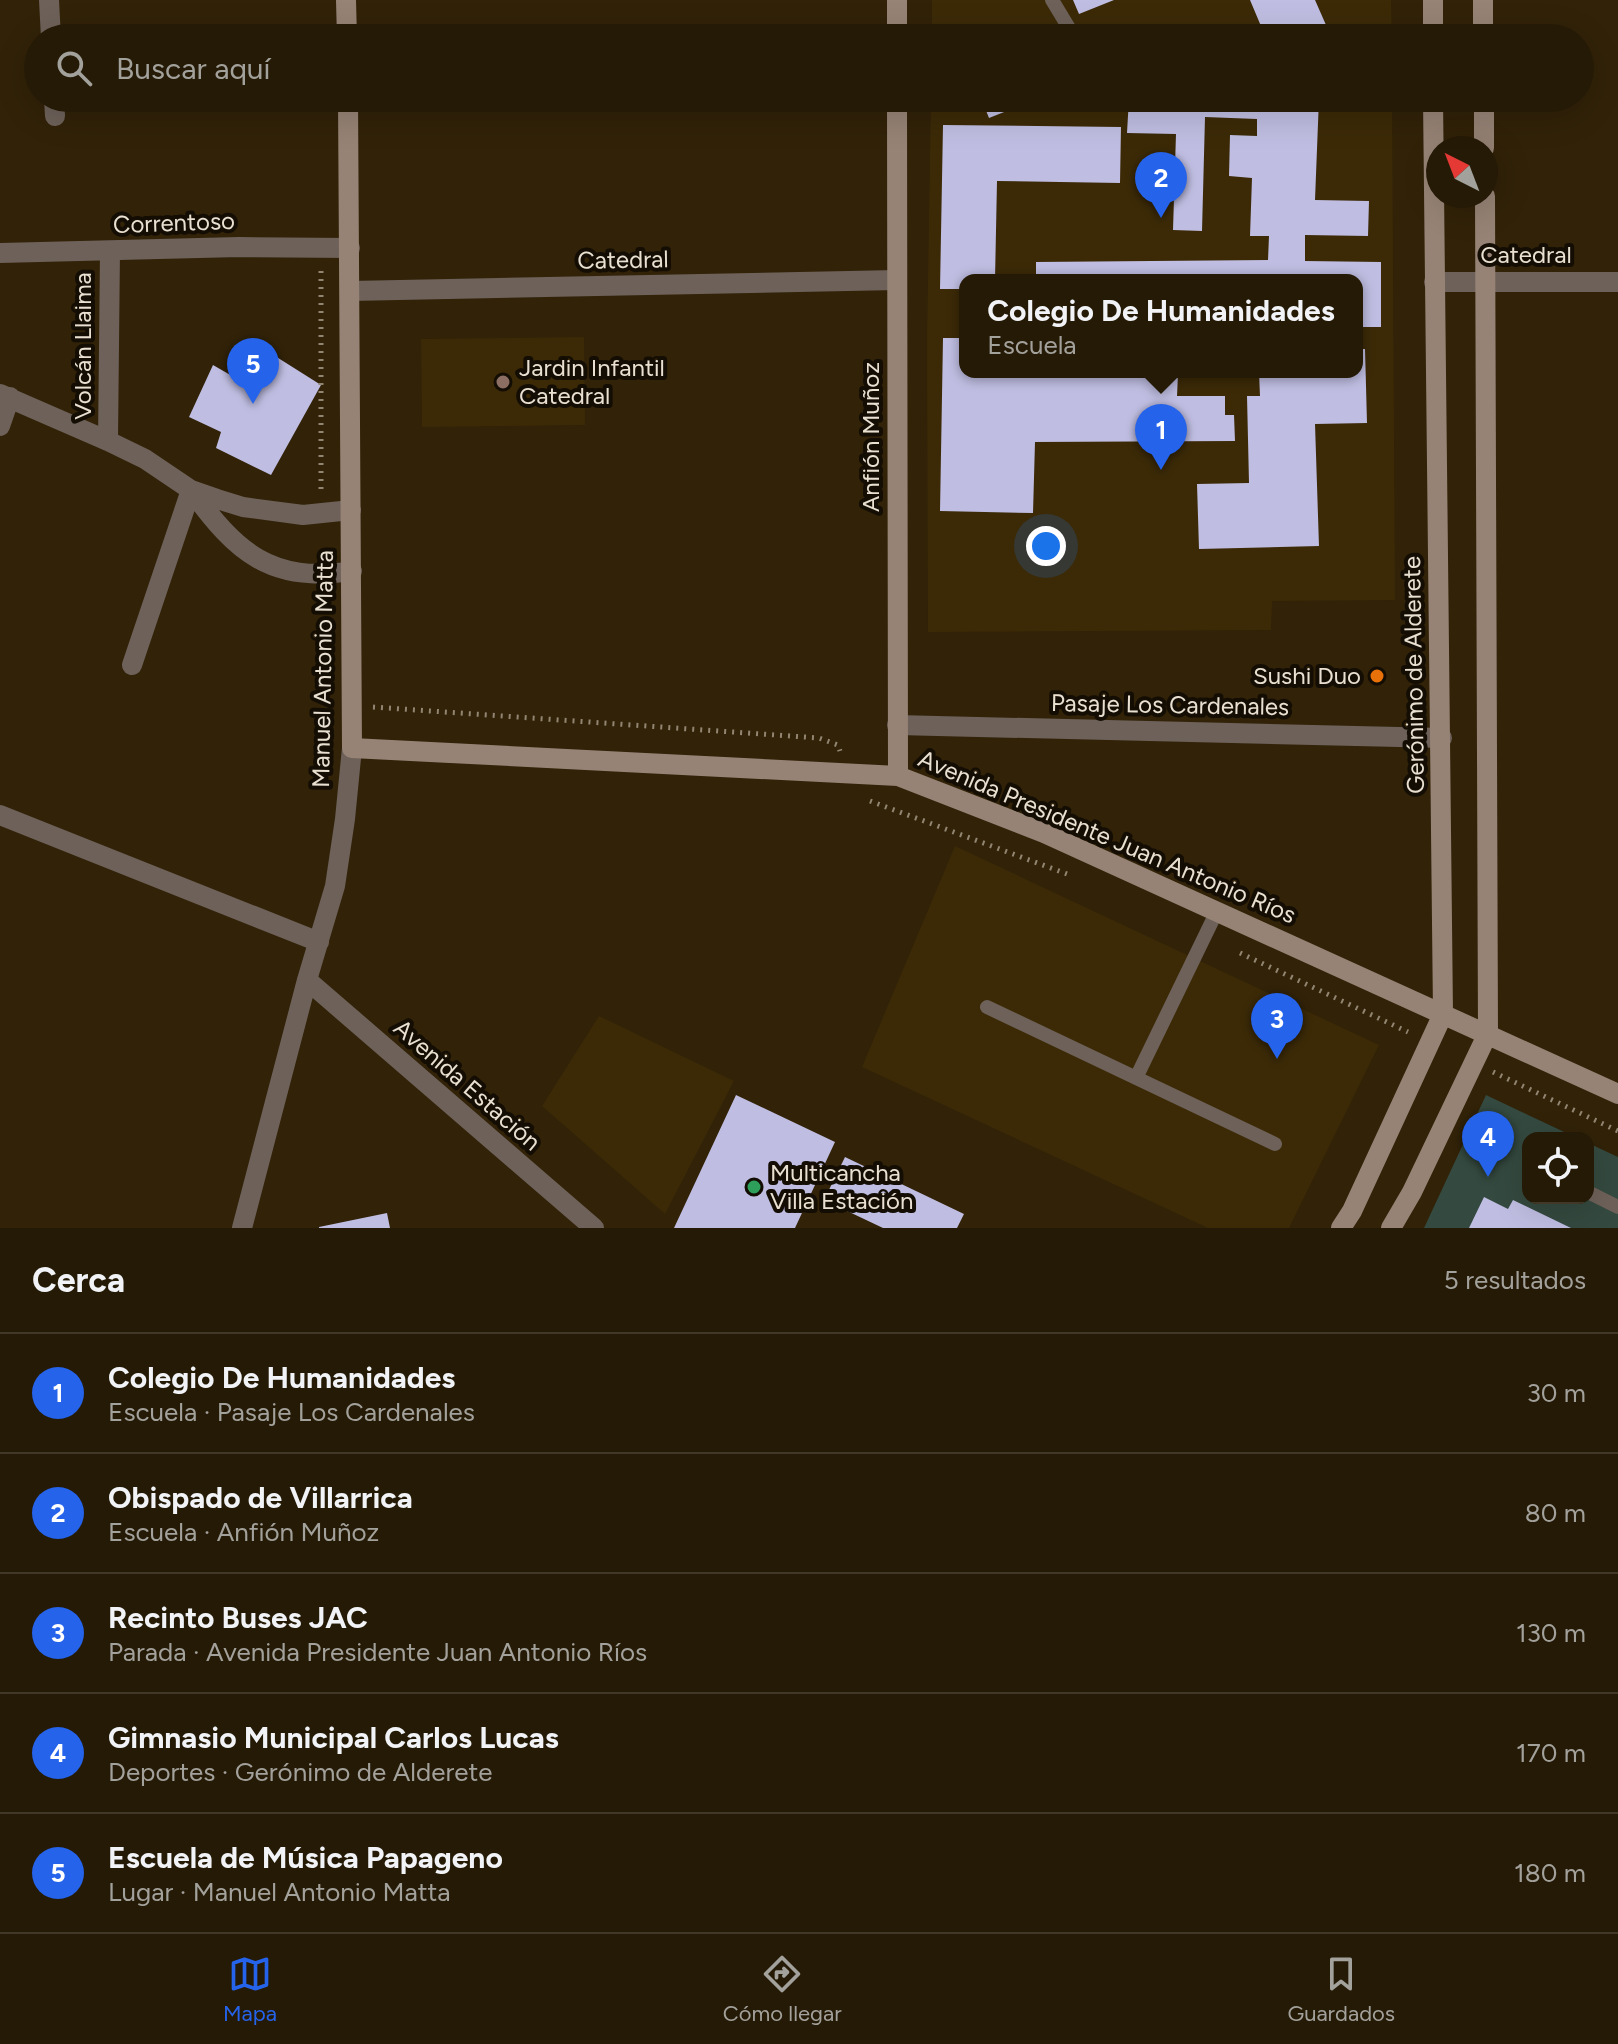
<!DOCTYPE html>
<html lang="es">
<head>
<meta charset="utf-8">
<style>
	:root { --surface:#251a06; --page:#312714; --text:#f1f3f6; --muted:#a3a19b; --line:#423828; --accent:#2563eb }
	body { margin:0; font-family:Figtree,sans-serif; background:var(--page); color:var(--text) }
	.controls { position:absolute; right:24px; bottom:24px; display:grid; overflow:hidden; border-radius:16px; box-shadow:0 8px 32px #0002 }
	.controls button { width:72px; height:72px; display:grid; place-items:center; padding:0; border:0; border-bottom:2px solid var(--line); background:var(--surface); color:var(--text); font:40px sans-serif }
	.compass { position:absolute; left:1426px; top:136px; width:72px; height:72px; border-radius:50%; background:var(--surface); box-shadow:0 8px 32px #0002; rotate:318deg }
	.you { position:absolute; left:1046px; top:546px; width:28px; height:28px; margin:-20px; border:6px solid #fff; border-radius:50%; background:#1a73e8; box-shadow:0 0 0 12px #1a73e833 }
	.badge { display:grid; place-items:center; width:52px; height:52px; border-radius:50%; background:var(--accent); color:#fff; font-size:26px; font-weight:700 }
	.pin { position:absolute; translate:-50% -66px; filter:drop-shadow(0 2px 4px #0008) }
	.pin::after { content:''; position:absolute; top:42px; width:28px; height:24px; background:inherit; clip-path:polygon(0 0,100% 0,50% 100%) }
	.popup { position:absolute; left:959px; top:274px; width:404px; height:104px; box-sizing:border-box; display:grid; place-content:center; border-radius:16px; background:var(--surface); filter:drop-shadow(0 2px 6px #0005); font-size:26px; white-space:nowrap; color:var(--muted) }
	.popup b { font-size:30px; color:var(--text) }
	.popup::after { content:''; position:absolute; left:50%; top:100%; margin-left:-16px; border:16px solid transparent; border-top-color:var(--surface) }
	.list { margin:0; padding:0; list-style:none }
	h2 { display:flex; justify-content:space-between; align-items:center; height:104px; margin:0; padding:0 32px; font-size:34px }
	h2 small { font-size:26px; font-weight:400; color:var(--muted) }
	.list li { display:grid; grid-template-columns:52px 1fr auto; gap:24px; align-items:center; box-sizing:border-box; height:120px; padding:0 32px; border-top:2px solid var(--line) }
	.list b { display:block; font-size:30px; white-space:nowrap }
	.list p { margin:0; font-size:26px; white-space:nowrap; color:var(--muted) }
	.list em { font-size:26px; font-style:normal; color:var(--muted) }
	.icon { flex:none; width:44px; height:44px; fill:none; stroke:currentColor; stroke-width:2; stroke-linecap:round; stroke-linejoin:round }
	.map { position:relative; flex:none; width:1618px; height:1228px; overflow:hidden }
	.search { position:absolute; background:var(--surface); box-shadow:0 8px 32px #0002; left:24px; right:24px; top:24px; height:88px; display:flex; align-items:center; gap:20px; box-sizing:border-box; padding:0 28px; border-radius:44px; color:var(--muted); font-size:30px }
	.sheet { height:704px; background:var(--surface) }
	nav { display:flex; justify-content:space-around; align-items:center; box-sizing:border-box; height:112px; border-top:2px solid var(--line); background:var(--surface); font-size:22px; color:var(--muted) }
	nav a { display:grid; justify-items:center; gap:4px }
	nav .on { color:var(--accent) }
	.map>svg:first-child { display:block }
</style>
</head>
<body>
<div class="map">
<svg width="1618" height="1228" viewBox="0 0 1618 1228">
	<rect width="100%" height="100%" fill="#312208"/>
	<!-- built -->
	<path fill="#3c2a07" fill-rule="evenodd" d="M932,0H1391L1392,38H932Z
		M931,98H1392L1395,600L1272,601L1271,630L928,632L927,341ZM965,280H1357V372H965Z
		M584,337L585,425L422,427L421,339Z
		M955,846L1379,1045L1289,1228H1208L862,1067Z
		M599,1016L734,1081L665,1214L542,1106Z"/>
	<!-- green -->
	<path fill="#34493f" d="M1486,1095L1577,1138H1528V1198H1588V1143L1618,1157V1228H1424Z"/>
	<!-- building -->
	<path fill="#bfbde1" d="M1073,0H1114L1079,14Z
		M1250,0H1315L1326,25L1294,38H1266Z
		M981,98H1039L989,118Z
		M1129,98H1319L1315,200L1369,201L1368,236L1305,235V261L1381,262V327H1357V280H1036V262L1268,260L1269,236H1250L1252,178L1229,176L1230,135L1257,136V119L1205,117L1202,231L1173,230L1176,134L1127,133Z
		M943,125L1121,127L1120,183L997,181L995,280H965V289H940Z
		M943,338H965V372L1178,374L1177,396H1225V415H1234L1235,441L1035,442L1033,513L940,511Z
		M1357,349H1365L1367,423L1315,424L1319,546L1199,549L1197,484L1249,483L1247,396H1260L1259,372H1357Z
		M275,356L321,385L271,475L216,448L221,432L189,417L213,365L258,391Z
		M736,1095L835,1142L795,1228H674Z
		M845,1157L964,1214L957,1228H883L824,1200Z
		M1484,1197L1508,1209L1513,1200L1571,1228H1469Z
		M387,1213L390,1228H319V1227Z"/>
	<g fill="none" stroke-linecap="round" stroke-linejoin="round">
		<!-- path -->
		<path stroke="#928672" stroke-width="5" stroke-dasharray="2 6" stroke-linecap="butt" d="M321,271V489
			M322,595V688L325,697
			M373,707L819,738L838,745L840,751
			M870,801L1067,874
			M1240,953L1408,1032
			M1493,1072L1618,1131"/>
		<!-- lane -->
		<path stroke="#6d6159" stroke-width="14" d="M1052,0L1075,38
			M987,1007L1275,1144
			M1136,1078L1217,911
			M1588,1192L1618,1207"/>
		<!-- street -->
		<path stroke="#6d6159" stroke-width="20" d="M49,0L51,38
			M54,98L55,116
			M0,253L239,247L350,248
			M1434,282H1618
			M350,291L897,280
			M0,394L108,441L145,459L191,490L217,499L243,507L303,515L351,510
			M0,426L10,397
			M108,441L110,251
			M191,490C236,552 271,584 352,571
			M132,665L191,490
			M897,725L1442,738
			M0,815L319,942
			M307,980L594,1228
			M242,1228L307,980L335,886L345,819L352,748"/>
		<!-- secondary -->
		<path stroke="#968375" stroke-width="20" d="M346,0L347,38
			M897,0V38
			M1433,0V38
			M1483,0V38
			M348,98L352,748L898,776L1044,833L1618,1094
			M897,98L898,776
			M1484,98V148
			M1341,1228L1352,1211L1443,1014L1433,98
			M1391,1228L1412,1192L1488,1033L1485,196"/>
	</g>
	<!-- markers -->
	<circle fill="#8d6e63" stroke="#130d04" stroke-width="3" cx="503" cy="382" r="8"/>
	<circle fill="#e8710a" stroke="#130d04" stroke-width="3" cx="1377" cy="676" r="8"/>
	<circle fill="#2e9e5b" stroke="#130d04" stroke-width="3" cx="754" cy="1187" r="8"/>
	<g text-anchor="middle" stroke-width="8" stroke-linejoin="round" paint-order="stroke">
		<!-- street labels -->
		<g font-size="24" fill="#e9e0d1" stroke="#130d04">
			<text transform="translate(174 223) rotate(-2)" y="8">Correntoso</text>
			<text x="1526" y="263">Catedral</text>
			<text transform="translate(623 260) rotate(-1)" y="8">Catedral</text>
			<text transform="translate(83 346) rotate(-90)" y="8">Volcán Llaima</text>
			<text transform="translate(871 437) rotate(-90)" y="8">Anfión Muñoz</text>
			<text transform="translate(323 669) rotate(-89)" y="8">Manuel Antonio Matta</text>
			<text transform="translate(1414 675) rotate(-91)" y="8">Gerónimo de Alderete</text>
			<text transform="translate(1170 705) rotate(1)" y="8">Pasaje Los Cardenales</text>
			<text transform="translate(1107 837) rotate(23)" y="8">Avenida Presidente Juan Antonio Ríos</text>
			<text transform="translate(467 1085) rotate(41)" y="8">Avenida Estación</text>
		</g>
		<!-- poi labels -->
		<g font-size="24" fill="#e9e0d1" stroke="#130d04" text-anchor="start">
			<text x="519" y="376">Jardin Infantil<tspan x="519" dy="28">Catedral</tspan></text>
			<text x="1361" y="684" text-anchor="end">Sushi Duo</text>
			<text x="770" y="1181">Multicancha<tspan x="770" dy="28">Villa Estación</tspan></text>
		</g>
	</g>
</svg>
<div class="controls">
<button><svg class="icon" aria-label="locate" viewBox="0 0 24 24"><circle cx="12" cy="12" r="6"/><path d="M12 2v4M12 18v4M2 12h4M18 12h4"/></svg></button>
</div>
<svg class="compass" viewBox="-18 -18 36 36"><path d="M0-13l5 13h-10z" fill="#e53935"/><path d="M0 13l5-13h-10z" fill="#a3a19b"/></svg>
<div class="you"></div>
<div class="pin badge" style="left:1161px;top:470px">1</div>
<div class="popup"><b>Colegio De Humanidades</b>Escuela</div>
<div class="pin badge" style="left:1161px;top:218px">2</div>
<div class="pin badge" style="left:1277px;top:1059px">3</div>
<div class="pin badge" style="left:1488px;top:1177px">4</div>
<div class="pin badge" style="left:253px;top:404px">5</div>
<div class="search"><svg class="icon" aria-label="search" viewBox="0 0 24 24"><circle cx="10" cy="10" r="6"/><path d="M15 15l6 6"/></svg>Buscar aquí</div>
</div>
<section class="sheet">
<h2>Cerca<small>5 resultados</small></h2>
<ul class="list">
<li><span class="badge">1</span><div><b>Colegio De Humanidades</b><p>Escuela · Pasaje Los Cardenales</p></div><em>30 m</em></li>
<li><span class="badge">2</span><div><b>Obispado de Villarrica</b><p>Escuela · Anfión Muñoz</p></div><em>80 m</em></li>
<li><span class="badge">3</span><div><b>Recinto Buses JAC</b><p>Parada · Avenida Presidente Juan Antonio Ríos</p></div><em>130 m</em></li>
<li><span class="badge">4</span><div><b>Gimnasio Municipal Carlos Lucas</b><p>Deportes · Gerónimo de Alderete</p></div><em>170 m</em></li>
<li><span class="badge">5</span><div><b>Escuela de Música Papageno</b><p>Lugar · Manuel Antonio Matta</p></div><em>180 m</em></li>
</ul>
</section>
<nav>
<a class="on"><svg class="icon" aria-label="map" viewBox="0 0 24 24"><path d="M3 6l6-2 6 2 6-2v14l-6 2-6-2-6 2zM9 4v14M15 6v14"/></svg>Mapa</a>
<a><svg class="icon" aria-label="directions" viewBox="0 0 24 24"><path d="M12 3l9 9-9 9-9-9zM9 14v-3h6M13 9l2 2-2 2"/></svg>Cómo llegar</a>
<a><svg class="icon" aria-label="saved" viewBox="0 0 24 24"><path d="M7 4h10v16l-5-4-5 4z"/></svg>Guardados</a>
</nav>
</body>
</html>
